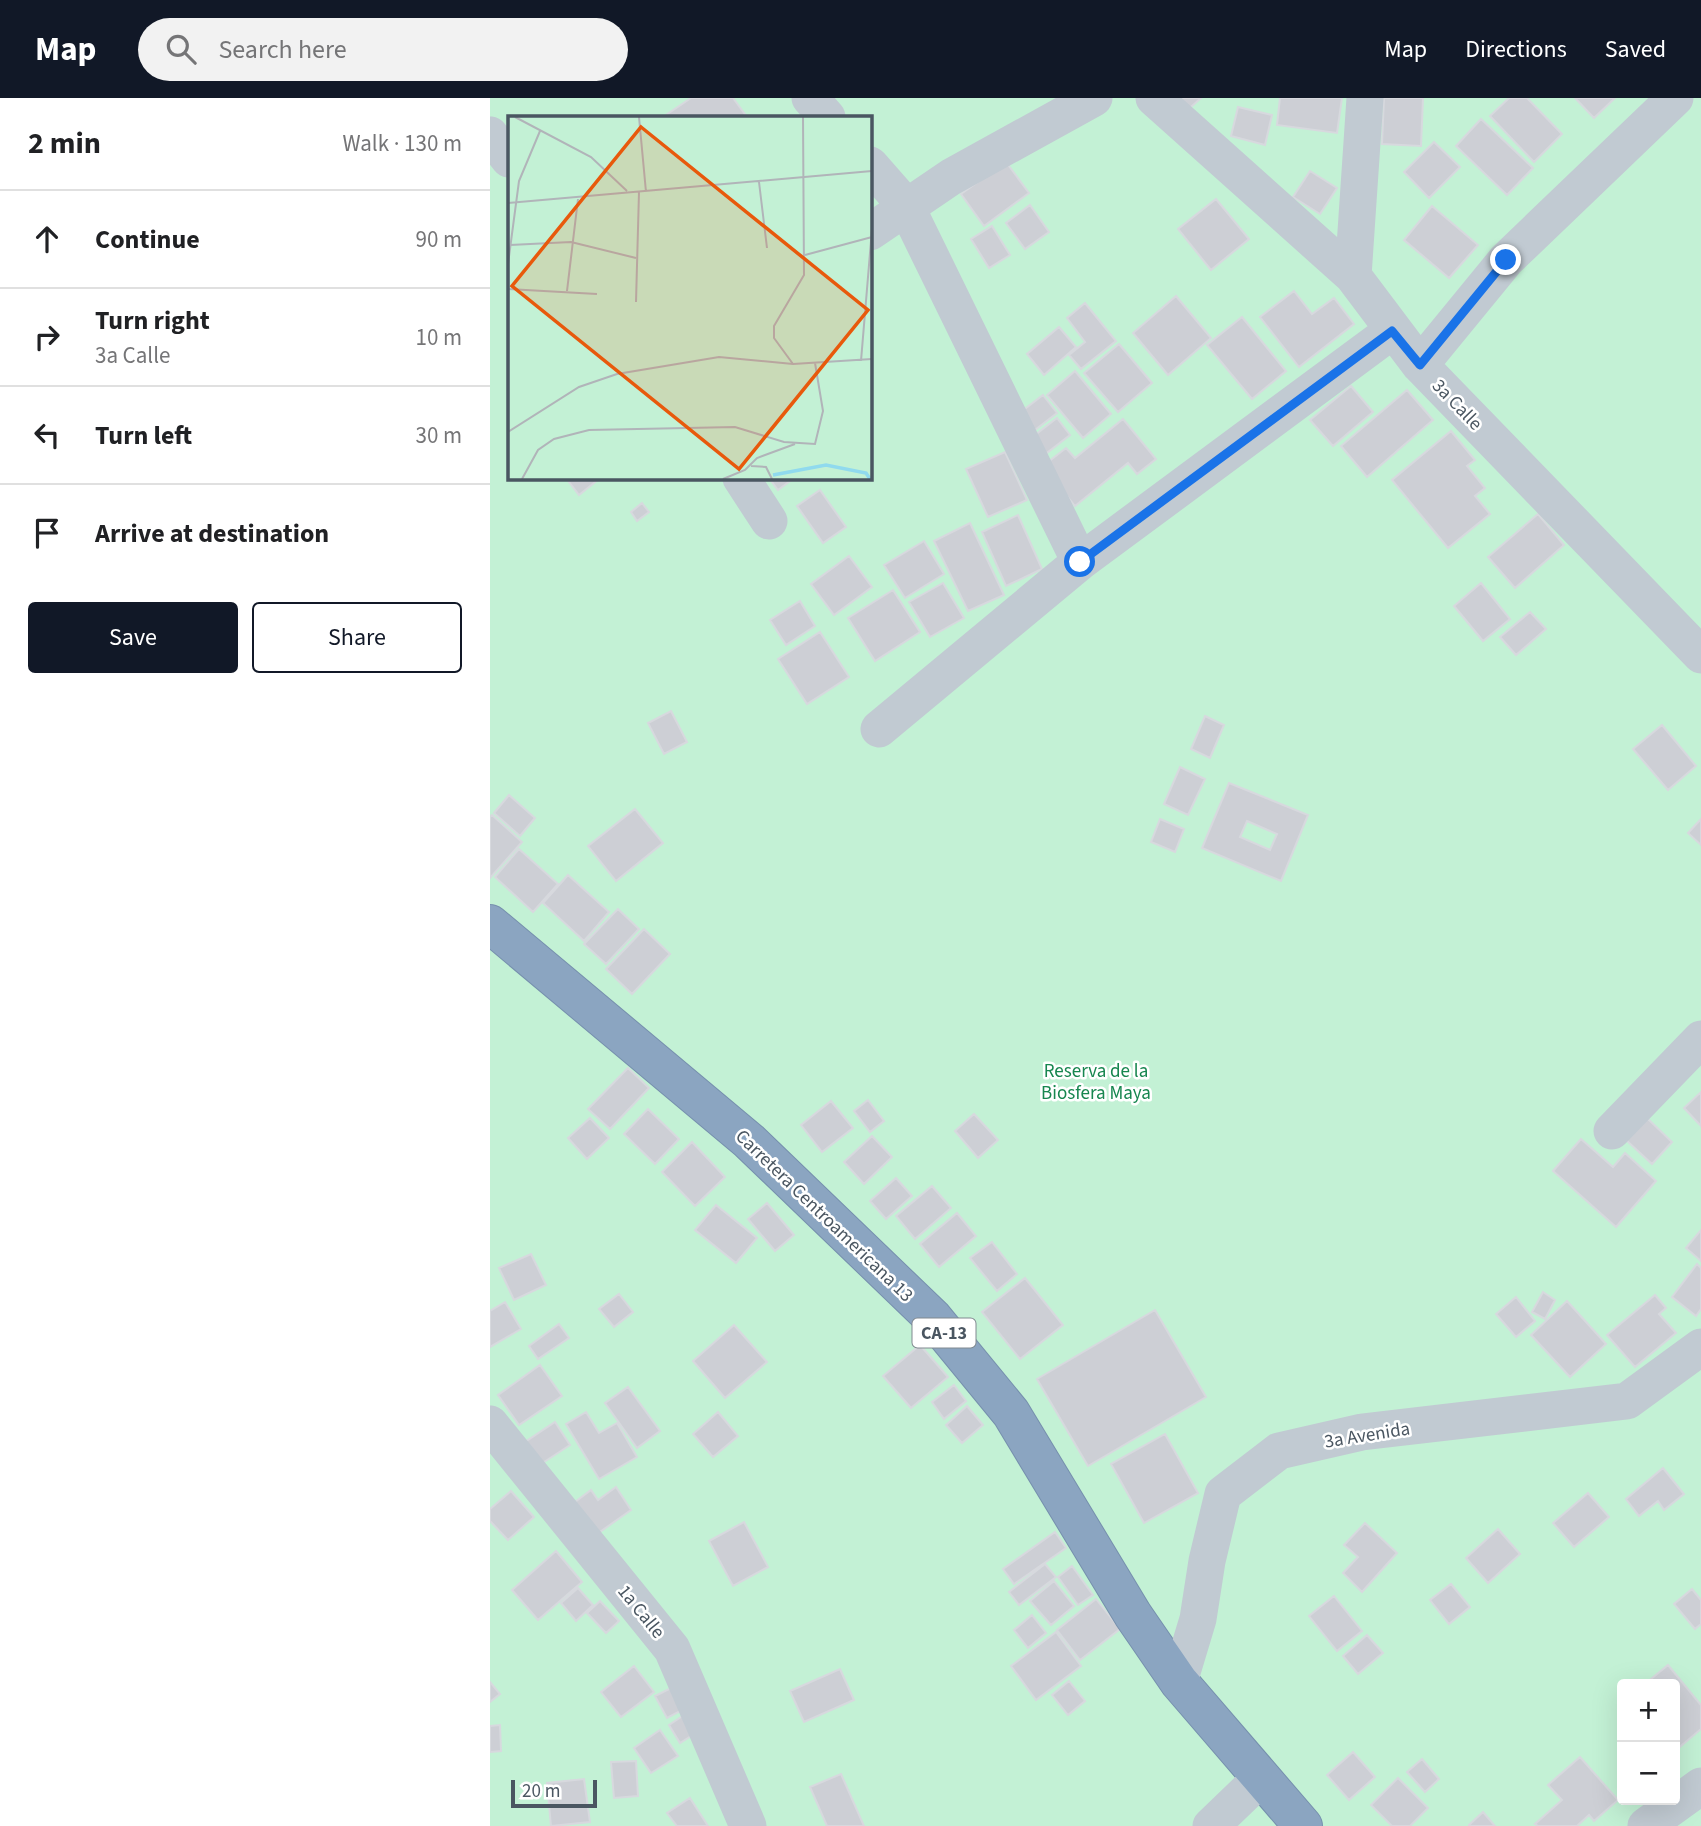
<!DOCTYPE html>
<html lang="en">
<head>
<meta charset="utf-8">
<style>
	:root { --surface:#fff; --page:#f2f2f2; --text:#202124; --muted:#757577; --line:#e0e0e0; --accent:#111827 }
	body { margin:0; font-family:"Source Sans 3",sans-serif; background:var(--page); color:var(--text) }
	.controls { position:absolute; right:21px; bottom:21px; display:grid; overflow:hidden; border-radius:7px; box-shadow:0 7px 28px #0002 }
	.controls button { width:63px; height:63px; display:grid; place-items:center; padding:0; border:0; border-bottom:2px solid var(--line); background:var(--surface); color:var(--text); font:35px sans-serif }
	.scale { position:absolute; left:21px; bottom:18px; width:86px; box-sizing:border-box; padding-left:7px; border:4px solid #4a5661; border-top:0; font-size:19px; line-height:24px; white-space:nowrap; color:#4a5661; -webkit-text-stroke:5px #fff; paint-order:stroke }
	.stop { position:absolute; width:21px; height:21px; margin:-16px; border:5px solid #1a73e8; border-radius:50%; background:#fff }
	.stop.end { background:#1a73e8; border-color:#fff; box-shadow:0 2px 7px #0008 }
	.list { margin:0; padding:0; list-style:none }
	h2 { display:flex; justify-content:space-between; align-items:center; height:91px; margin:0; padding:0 28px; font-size:30px }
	h2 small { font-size:23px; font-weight:400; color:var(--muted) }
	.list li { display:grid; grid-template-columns:46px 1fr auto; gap:21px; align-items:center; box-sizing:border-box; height:98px; padding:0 28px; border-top:2px solid var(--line) }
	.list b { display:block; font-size:26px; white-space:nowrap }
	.list p { margin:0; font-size:23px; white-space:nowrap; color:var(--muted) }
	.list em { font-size:23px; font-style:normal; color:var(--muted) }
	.actions { display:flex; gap:14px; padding:21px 28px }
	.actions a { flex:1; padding:16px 0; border:2px solid var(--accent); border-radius:7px; text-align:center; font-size:24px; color:var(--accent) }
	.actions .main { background:var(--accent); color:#fff }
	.icon { flex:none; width:38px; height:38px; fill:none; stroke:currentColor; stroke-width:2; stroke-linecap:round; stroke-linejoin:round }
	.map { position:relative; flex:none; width:1211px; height:1728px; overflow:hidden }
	header { display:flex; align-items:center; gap:42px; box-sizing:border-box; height:98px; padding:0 35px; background:var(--accent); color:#fff }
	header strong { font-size:33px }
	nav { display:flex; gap:38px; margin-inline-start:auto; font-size:24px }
	.search { width:490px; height:63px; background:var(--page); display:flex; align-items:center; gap:18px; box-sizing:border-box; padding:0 24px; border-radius:38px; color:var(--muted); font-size:26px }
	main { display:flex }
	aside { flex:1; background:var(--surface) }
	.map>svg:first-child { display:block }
</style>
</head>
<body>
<header>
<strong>Map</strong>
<div class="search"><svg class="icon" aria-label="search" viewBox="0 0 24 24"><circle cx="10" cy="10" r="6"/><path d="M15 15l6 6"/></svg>Search here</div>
<nav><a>Map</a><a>Directions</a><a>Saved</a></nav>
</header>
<main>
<aside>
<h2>2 min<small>Walk · 130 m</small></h2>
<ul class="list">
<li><svg class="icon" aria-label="ahead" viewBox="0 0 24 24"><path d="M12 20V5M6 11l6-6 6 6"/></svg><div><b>Continue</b></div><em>90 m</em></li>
<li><svg class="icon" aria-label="right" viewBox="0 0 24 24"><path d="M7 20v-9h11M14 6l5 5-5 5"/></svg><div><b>Turn right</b><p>3a Calle</p></div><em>10 m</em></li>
<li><svg class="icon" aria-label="left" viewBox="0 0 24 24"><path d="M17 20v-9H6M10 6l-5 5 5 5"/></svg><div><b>Turn left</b></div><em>30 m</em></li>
<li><svg class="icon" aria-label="arrive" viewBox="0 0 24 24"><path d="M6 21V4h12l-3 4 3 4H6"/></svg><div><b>Arrive at destination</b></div></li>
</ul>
<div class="actions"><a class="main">Save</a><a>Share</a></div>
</aside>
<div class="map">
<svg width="1211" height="1728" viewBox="0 0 1211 1728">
	<rect width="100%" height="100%" fill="#f5f3f3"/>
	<!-- green -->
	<path fill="#c3f1d5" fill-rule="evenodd" d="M0,0H1211V1728H0ZM19,19H380V380H19ZM1132,1586H1185V1702H1132Z"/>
	<!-- building -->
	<path fill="#cdcfd5" stroke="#d7d9de" stroke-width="2" fill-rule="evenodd" d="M201,0H243L257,19H173Z
		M678,0H711L692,17Z
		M790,0H852L847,35L787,27Z
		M894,0H933L931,48L892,46Z
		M1019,0H1037L1072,36L1044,64L1000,18Z
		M1085,0H1125L1104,20Z
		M748,9L782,17L775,47L741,38Z
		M991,21L1043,70L1017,97L966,48Z
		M944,44L970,69L939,100L914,74Z
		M516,64L539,95L494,128L471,96Z
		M820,73L847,90L830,116L803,99Z
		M726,101L759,141L721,172L688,131Z
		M540,107L559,134L535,151L516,125Z
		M942,108L988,147L959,180L914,142Z
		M502,128L520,157L499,170L481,141Z
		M804,193L822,216L844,200L864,226L809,269L770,219Z
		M686,198L721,240L678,277L643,235Z
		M595,205L626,243L591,271L579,257L595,244L577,220Z
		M752,219L796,273L762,301L717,247Z
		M569,229L586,249L554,277L537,256Z
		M629,246L662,285L628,314L594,275Z
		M585,273L621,316L593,340L557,297Z
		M861,288L883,314L843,348L820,322Z
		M917,292L943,322L877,379L851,348Z
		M553,297L567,315L541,335L527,317Z
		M567,320L580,337L549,361L536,344Z
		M633,321L666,361L647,376L638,365L585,408L553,368L576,350L585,360Z
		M961,333L985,362L977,368L995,390L985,398L1000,416L958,450L902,382Z
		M515,354L537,402L498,419L476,371Z
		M76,380H108L109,381L89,397Z
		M279,380H304L288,392Z
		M330,392L356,429L333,445L307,408Z
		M152,405L159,414L147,423L141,414Z
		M1048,416L1074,447L1025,490L998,459Z
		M528,417L552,471L516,488L492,434Z
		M480,425L514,497L478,513L444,443Z
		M434,443L454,476L415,500L394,467Z
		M359,458L382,489L344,517L321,486Z
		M453,485L474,520L440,539L419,504Z
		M991,485L1020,521L993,543L964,508Z
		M403,492L430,534L385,563L358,520Z
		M310,503L325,528L296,547L280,522Z
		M1040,514L1056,531L1026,557L1010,539Z
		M330,534L359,579L317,606L288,561Z
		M181,613L197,644L174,656L158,625Z
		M715,618L734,627L720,660L701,651Z
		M1172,627L1206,668L1178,692L1143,651Z
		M690,669L715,681L698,717L674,706Z
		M739,685L818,717L791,783L712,750ZM757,723L787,736L780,752L750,739Z
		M19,697L45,720L30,738L4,715Z
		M145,711L173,745L126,783L98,748Z
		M2,717L32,744L0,780V719Z
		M670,721L694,731L685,754L661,744Z
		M1211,721V747L1198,735Z
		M29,751L68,786L43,814L5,779Z
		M78,777L119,814L94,843L53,805Z
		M128,811L149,831L116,866L94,846Z
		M154,831L180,856L142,896L116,871Z
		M138,970L159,990L120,1031L98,1011Z
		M1211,994V1028L1194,1010Z
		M378,1002L394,1023L380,1034L364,1013Z
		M341,1003L363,1030L332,1054L311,1027Z
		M158,1011L189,1041L165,1066L134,1036Z
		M484,1016L508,1042L488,1060L465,1033Z
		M100,1020L119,1040L97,1061L78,1040Z
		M1157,1020L1182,1044L1162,1066L1136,1042Z
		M382,1038L402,1059L374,1086L354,1064Z
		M1091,1041L1123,1069L1135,1055L1166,1083L1126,1129L1063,1073Z
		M202,1044L235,1079L205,1108L172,1074Z
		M406,1080L422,1098L396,1121L380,1103Z
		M442,1088L461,1110L425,1141L406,1118Z
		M277,1105L304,1137L285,1153L258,1121Z
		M226,1107L267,1140L246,1165L205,1132Z
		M467,1115L486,1138L449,1169L430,1146Z
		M1211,1132V1163L1196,1150Z
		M502,1144L527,1176L507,1193L480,1160Z
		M41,1156L56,1187L24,1202L9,1170Z
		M1207,1166L1211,1170V1211L1206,1218L1182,1199Z
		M535,1180L573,1227L530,1261L492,1214Z
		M1053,1194L1065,1202L1055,1221L1042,1214Z
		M129,1196L143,1214L124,1229L109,1211Z
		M1165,1197L1176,1210L1169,1216L1186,1235L1145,1269L1117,1237Z
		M1026,1199L1045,1223L1026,1239L1006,1216Z
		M1077,1203L1116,1246L1080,1279L1041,1237Z
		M15,1204L31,1231L0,1249V1213Z
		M665,1212L716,1299L598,1368L547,1281Z
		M69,1226L79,1240L48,1261L39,1248Z
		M244,1227L277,1264L235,1300L203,1263Z
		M430,1247L458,1279L421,1310L393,1278Z
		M50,1267L72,1298L29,1327L8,1297Z
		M464,1287L476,1303L454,1321L442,1304Z
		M138,1289L170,1333L147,1350L115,1305Z
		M477,1308L493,1327L472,1345L456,1327Z
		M96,1314L109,1335L127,1325L147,1359L109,1381L76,1326Z
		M228,1314L248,1338L223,1359L203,1336Z
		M65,1324L80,1347L48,1368L32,1346Z
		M675,1336L708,1395L654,1425L621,1366Z
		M1173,1370L1194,1396L1174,1412L1168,1403L1149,1418L1136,1401Z
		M126,1389L141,1412L107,1436L85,1404L101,1392L108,1402Z
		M21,1393L44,1419L18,1442L0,1423V1411Z
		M1098,1395L1119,1419L1084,1449L1063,1425Z
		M254,1424L278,1469L243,1488L219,1443Z
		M875,1425L907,1455L872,1494L853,1475L868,1459L854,1447Z
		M1008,1431L1030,1456L998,1485L976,1460Z
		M565,1434L576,1450L524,1486L513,1471Z
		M66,1453L92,1484L48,1522L22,1492Z
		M555,1466L566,1479L529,1507L519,1494Z
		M582,1468L603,1497L588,1507L568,1479Z
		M564,1483L584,1508L561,1527L540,1503Z
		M961,1486L980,1509L959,1526L940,1502Z
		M88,1490L103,1507L86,1523L71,1505Z
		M1202,1491L1211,1502V1526L1205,1531L1184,1506Z
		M844,1498L872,1533L847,1553L819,1518Z
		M606,1501L630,1531L590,1562L567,1532Z
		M110,1503L129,1523L116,1535L97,1515Z
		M542,1517L556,1535L538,1550L524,1532Z
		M566,1534L591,1568L546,1602L521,1568Z
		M877,1537L893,1555L868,1576L853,1558Z
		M1178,1567L1211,1607V1631L1185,1653V1586H1155Z
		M144,1568L164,1594L131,1619L111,1594Z
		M350,1571L364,1602L314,1624L300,1593Z
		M579,1583L595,1603L578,1617L562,1597Z
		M0,1584L10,1596L0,1604Z
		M187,1587L198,1609L177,1620L165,1598Z
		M197,1615L209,1633L190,1645L179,1627Z
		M10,1627L11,1653L0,1654V1628Z
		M170,1632L188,1658L161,1675L144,1650Z
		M863,1654L885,1679L859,1702L837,1677Z
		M1090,1659L1128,1702L1104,1723L1099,1717L1087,1728H1048L1045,1726L1072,1702L1058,1687Z
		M932,1661L949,1681L935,1694L917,1674Z
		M146,1663L148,1698L124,1700L121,1664Z
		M351,1676L374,1728H337L320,1689Z
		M908,1680L938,1710L920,1728H902L881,1707Z
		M94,1681L100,1724L61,1728L57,1685Z
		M200,1700L218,1728H187L177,1715Z
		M993,1714L1005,1728H979V1727Z"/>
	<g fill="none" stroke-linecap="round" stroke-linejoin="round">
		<!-- highway casing -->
		<g stroke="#7690ad" stroke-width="40">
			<path id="highway" d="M0,826L259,1043L443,1220L521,1315L643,1517L689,1584L813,1728"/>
		</g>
		<!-- minor -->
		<path stroke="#c1cad2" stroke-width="37" d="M320,0L337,19
			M664,0L863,178L930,267L1211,557
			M0,37L19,61
			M380,67L416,108L590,464
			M380,134L461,79L604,0
			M863,178L875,0
			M930,267L1016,162L1185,0
			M251,380L279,423
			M389,631L590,464L902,233
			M1122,1033L1211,941
			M0,1326L182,1551L258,1728
			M689,1584L708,1521L717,1463L733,1396L789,1353L872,1334L1137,1303L1211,1249
			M721,1728L771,1680
			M1156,1728L1211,1688"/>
		<!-- highway -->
		<use href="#highway" stroke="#8ba5c1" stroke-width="38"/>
	</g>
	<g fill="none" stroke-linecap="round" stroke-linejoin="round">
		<!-- route -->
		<path stroke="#1a73e8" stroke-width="9" d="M590,464L902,233L930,267L1016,162"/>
	</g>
	<g text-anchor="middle" stroke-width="5" stroke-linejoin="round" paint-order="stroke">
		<!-- shield labels -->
		<rect fill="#fff" stroke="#808990" stroke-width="2" x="422.5" y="1220.5" width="63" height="29" rx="5"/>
		<g font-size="18" font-weight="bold" fill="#4a5661">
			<text x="454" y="1241">CA-13</text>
		</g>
		<!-- street labels -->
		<g font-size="19" fill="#4a5661" stroke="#fff">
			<text transform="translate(968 306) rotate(46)" y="7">3a Calle</text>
			<text transform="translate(335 1117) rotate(44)" y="7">Carretera Centroamericana 13</text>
			<text transform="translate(877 1336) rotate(-9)" y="7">3a Avenida</text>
			<text transform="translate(152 1513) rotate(51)" y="7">1a Calle</text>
		</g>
		<!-- park labels -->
		<g font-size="19" fill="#17864f" stroke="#fff">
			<text x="606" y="979">Reserva de la<tspan x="606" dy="22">Biosfera Maya</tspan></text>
		</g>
	</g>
	<!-- overview -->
	<g transform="translate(18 18)">
		<rect width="364" height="364" fill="#f5f3f3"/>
		<path d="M0,1H364V363H0Z" fill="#c3f1d5"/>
		<path fill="none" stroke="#90daee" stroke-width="3.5" d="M265,359L318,349L358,357L362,363"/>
		<path fill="none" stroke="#b1b4b9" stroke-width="2" d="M7,1L83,41L119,75M131,1L138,76M251,66L259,132M0,87L364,55M2,129L63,126L128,142M297,139L364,121M0,148L11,65L32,15M0,173L89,178M59,175L70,83M128,186L131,76M353,245L364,113M285,248L266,222V210L296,159L295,1M0,316L71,271L109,258L211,241L285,248L364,243M243,350L258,351L264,363M14,363L30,334L46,323L81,314L227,311L276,326L307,328L315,295L307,247M215,363L237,354L249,342L287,328"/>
		<path fill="#e8590c" fill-opacity="0.15" stroke="#e8590c" stroke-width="3.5" d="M133,11L360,194L231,353L4,170Z"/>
		<rect width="364" height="364" fill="none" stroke="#4a5661" stroke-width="3.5"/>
	</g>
</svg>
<div class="controls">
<button>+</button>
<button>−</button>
</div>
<div class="scale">20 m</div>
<div class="stop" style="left:590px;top:464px"></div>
<div class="stop end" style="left:1016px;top:162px"></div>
</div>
</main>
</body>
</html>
